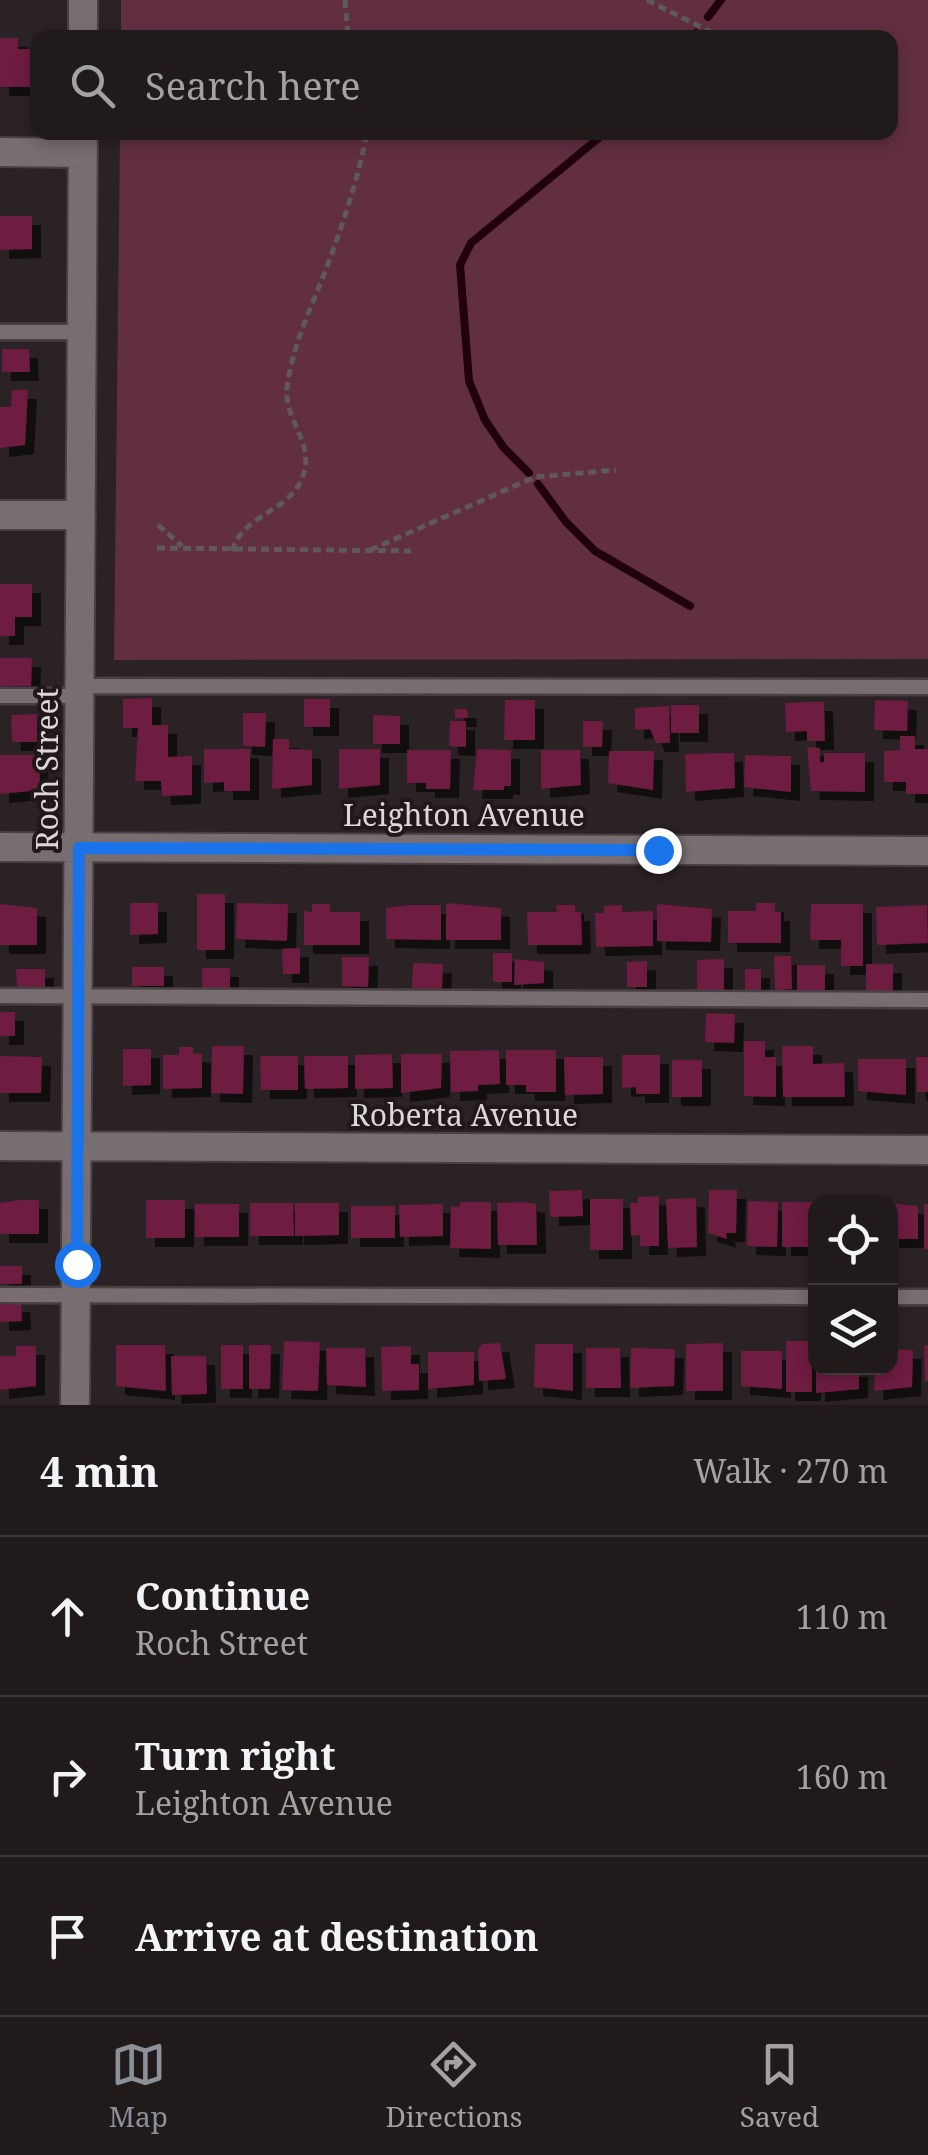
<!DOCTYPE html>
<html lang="en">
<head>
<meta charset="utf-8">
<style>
	:root { --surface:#201a1b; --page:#2d2728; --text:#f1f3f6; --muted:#a2a1a3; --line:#3d383a; --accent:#8c9099 }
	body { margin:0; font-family:"Noto Serif",serif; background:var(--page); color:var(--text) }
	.controls { position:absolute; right:30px; bottom:30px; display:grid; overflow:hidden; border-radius:20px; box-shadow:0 5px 15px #0003 }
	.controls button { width:90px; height:90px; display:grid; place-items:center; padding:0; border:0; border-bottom:2px solid var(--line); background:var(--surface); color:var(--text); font:50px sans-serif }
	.stop { position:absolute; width:30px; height:30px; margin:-22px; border:8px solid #1a73e8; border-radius:50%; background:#fff }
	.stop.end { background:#1a73e8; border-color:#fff; box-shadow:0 2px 10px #0008 }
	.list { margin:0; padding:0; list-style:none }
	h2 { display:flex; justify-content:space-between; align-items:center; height:130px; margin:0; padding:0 40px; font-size:42px }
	h2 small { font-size:32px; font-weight:400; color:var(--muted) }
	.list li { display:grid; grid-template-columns:65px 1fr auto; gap:30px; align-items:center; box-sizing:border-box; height:160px; padding:0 40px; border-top:2px solid var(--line) }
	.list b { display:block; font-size:38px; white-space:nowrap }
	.list p { margin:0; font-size:32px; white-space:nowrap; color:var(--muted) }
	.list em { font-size:32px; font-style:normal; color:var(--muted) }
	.icon { flex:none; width:55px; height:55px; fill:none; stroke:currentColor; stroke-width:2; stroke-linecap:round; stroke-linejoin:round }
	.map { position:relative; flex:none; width:928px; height:1405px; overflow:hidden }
	.search { position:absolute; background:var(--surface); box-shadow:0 5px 15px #0003; left:30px; right:30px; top:30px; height:110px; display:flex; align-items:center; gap:25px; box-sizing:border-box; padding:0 35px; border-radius:20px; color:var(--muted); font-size:38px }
	.sheet { height:610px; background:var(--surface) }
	nav { display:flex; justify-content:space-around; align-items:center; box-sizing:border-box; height:140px; border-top:2px solid var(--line); background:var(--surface); font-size:28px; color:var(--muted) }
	nav a { display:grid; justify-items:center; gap:5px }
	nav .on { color:var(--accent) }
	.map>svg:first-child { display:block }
</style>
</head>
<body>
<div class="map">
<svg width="928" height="1405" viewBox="0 0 928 1405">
	<defs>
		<filter id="shadow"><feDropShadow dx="9" dy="9" stdDeviation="0" flood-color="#0009"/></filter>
	</defs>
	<rect width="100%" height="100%" fill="#2a2224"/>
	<!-- green -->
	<path fill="#612e42" d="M121,0H928V659L114,660L120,133L890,132V38H121Z"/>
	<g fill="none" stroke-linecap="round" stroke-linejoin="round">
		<!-- stream -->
		<path stroke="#20000c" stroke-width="8" d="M708,17L721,0
			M692,38L696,33
			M529,473L504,448L485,420L469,381L460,265L471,243L606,132
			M538,484L566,522L595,551L690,606"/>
	</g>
	<!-- building -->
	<path fill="#6e1a41" filter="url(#shadow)" d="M0,38H18V49H37L38,87H0Z
		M0,216H32V249L0,250Z
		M2,349H29L30,372H2Z
		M12,390H28L25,445L0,448V407H11Z
		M0,584H32V617H15V636H0Z
		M0,658H32L31,686H0Z
		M152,698V725H168V757L192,756V795L162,796L161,781H135L138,728H123V699Z
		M304,699H330V727H304Z
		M505,700H535V740H504Z
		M875,700L908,701L907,731L874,730Z
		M806,702H824L825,741H807V731L786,732L785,703Z
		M671,705H699V733H671Z
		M669,706L670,743H656L650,729L635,730V708Z
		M455,709H467L468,718H455Z
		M243,713H266L265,747L243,746Z
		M37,714V742H12L11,715Z
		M373,715L400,716V744H373Z
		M450,721H466V747L449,746Z
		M583,721H603L602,747H583Z
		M900,736H915V749H928V794H906V782H884V751L900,750Z
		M273,739H289V749L312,750V785L272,789Z
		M807,747L820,748V762H824V753H865V792L811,791Z
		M204,749H250V791H224V782L204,783Z
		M339,749H380V785L339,789Z
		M477,749L511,750V786H504V790H473Z
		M407,750H451L450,789H426V783H407Z
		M541,750H580L581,785L541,789Z
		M609,751H654L653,790L608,783Z
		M734,753L735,788L686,792L685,754Z
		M0,755H39L40,790L0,794Z
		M745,755L791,756V792L744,787Z
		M197,894H225V950H197Z
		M130,903H158V934L130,935Z
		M237,903L288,904L287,941L236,939Z
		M446,903L501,908V940H446Z
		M756,903H775V912H781V943H728V911H756Z
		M0,904L37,908V945H0Z
		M312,904H330V912H360V945H304V911L312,912Z
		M657,904L712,909L711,942L657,941Z
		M811,904H863V966H841V940H810Z
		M409,905H441V940L386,939V908Z
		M556,905H575V912H581L582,945H528L527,912H557Z
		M622,905V912L653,911V946L596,947L595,913H604V906Z
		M927,905L928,943L877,945L876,907Z
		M300,948V974H283L282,949Z
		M493,953H512V982H493Z
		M774,956H791L792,989L775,990Z
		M342,957H369L368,987L342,986Z
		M515,959L544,962V983L514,985Z
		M724,959V990H697V960Z
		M647,961V987H627V962Z
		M413,963L443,964L442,989L412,988Z
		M866,964H893V991H866Z
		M797,965H825V991H797Z
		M132,967H164V986H132Z
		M202,968H230V988H202Z
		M16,969H45V987L17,988Z
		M745,969H761V990H745Z
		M0,1012H15V1036H0Z
		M706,1013L735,1014L734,1043L705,1042Z
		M744,1041H765V1057H776V1097L744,1096Z
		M212,1046H244L243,1094L211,1093Z
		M782,1046H813V1064L844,1063L845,1097H783Z
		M179,1047H193V1053L202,1054V1088L163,1089V1055H179Z
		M123,1049H151V1085L123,1086Z
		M499,1050L500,1084L478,1085V1091L451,1092L450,1051Z
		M506,1050H556V1092H526V1085H506Z
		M392,1054L393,1088L355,1089V1055Z
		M401,1054H442L441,1088L401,1093Z
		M622,1055H660V1094H636V1087L622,1088Z
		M0,1056L42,1057L41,1093H0Z
		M260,1056H298V1090H261Z
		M304,1056H348V1088L305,1089Z
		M564,1057H603V1094L565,1095Z
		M916,1057H928V1092H917Z
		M858,1059H906V1095L858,1091Z
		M672,1060H702V1097H672Z
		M582,1190L583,1216L550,1217L549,1191Z
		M709,1190H737L736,1233H726L727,1239L708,1233Z
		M659,1196V1246H640V1235L631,1236L630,1203H638V1197Z
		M696,1198L697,1247L668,1248L666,1199Z
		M590,1199H623V1250H590Z
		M18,1200H39V1234H0V1203Z
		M146,1200H185V1238H146Z
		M748,1201L778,1202L777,1247L747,1246Z
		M460,1202H491V1249L450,1248L451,1206L460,1207Z
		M523,1202L536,1204L537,1245H498L497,1203Z
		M782,1202H814V1247H782Z
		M250,1203H293L294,1236H250Z
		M295,1203H339V1235L295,1236Z
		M890,1203L918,1206V1239H890Z
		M195,1204H239V1237H195Z
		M443,1204V1236L400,1237L399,1205Z
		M924,1204H928V1249H924Z
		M351,1206H395V1238H351Z
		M0,1266H22V1284H0Z
		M21,1303L22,1321L0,1322V1304Z
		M284,1341L320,1342L318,1391L282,1390Z
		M786,1341H812V1392H786Z
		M500,1343L506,1379L479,1381L478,1349L482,1344Z
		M723,1343V1391H686V1344Z
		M535,1344H573V1391L534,1387Z
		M116,1345H165L166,1391L116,1386Z
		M221,1345H243V1389H221Z
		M249,1345H271L270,1389H249Z
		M924,1345H928V1381H925Z
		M16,1346H36V1386L0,1390V1356H16Z
		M411,1346V1364H419V1390L382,1391L381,1347Z
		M326,1348H365L366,1387L327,1385Z
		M586,1348H620L621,1388H586Z
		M631,1348L675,1349L674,1386L630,1388Z
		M890,1349L913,1350L912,1387L874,1391L875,1368H890Z
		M741,1351H782V1389L741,1386Z
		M428,1352H474V1385L428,1389Z
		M171,1356H206L207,1394L172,1395Z
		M816,1368H859V1389L816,1393Z"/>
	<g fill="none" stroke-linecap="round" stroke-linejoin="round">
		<!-- service casing -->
		<g stroke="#484043" stroke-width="19">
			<path id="service" d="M0,332H82
				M81,686L928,687
				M0,696H80
				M0,996L928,1000
				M0,1295L816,1297
				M890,1297H928"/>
		</g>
		<!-- minor casing -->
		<g stroke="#484043" stroke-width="32">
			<path id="minor" d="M83,38V0
				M0,152L83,153
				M0,515H81
				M0,847L928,851
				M0,1146L928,1150
				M75,1405L83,132"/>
		</g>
		<!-- path -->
		<path stroke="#60595b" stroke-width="5" stroke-dasharray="8 5" stroke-linecap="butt" d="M345,0L348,38
			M647,0L723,38
			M158,525L182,546
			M157,548L411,551
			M370,550L535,477L616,470
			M232,551C243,513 290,513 303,476C315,442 284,421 287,388C292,347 310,310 325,272C342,227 358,180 367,132"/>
		<!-- service -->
		<use href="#service" stroke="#786d70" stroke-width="14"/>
		<!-- minor -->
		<use href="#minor" stroke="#786d70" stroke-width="28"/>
	</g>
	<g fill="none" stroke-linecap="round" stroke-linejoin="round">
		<!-- route -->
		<path stroke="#1a73e8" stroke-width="12" d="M77,1264L79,848L658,850"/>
	</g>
	<g text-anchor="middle" stroke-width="8" stroke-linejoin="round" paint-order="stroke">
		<!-- street labels -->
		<g font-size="30" fill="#ddd7d9" stroke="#21181b">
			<text transform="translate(48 769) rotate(-90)" y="10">Roch Street</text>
			<text x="464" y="826">Leighton Avenue</text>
			<text x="464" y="1126">Roberta Avenue</text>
		</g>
	</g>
</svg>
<div class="controls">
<button><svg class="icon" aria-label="locate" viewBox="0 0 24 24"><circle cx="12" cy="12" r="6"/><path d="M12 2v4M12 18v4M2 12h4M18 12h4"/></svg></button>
<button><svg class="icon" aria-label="layers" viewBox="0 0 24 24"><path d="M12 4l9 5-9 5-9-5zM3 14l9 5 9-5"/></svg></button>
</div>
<div class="stop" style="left:77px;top:1264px"></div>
<div class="stop end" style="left:658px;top:850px"></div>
<div class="search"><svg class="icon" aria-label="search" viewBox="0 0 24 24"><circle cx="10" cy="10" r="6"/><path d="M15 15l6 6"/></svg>Search here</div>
</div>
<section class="sheet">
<h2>4 min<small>Walk · 270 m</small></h2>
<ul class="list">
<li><svg class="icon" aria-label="ahead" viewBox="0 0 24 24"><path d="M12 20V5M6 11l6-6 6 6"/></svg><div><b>Continue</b><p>Roch Street</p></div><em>110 m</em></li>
<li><svg class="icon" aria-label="right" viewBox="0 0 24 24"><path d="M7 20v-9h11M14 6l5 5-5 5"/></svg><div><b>Turn right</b><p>Leighton Avenue</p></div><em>160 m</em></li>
<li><svg class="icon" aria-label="arrive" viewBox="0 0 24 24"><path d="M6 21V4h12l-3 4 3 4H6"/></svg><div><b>Arrive at destination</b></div></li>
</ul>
</section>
<nav>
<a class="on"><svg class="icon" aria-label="map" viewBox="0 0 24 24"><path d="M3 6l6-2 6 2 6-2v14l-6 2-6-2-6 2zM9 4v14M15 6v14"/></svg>Map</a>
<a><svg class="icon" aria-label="directions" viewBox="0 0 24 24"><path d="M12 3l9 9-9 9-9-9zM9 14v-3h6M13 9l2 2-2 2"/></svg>Directions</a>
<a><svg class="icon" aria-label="saved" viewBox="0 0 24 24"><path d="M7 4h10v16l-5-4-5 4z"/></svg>Saved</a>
</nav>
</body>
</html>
